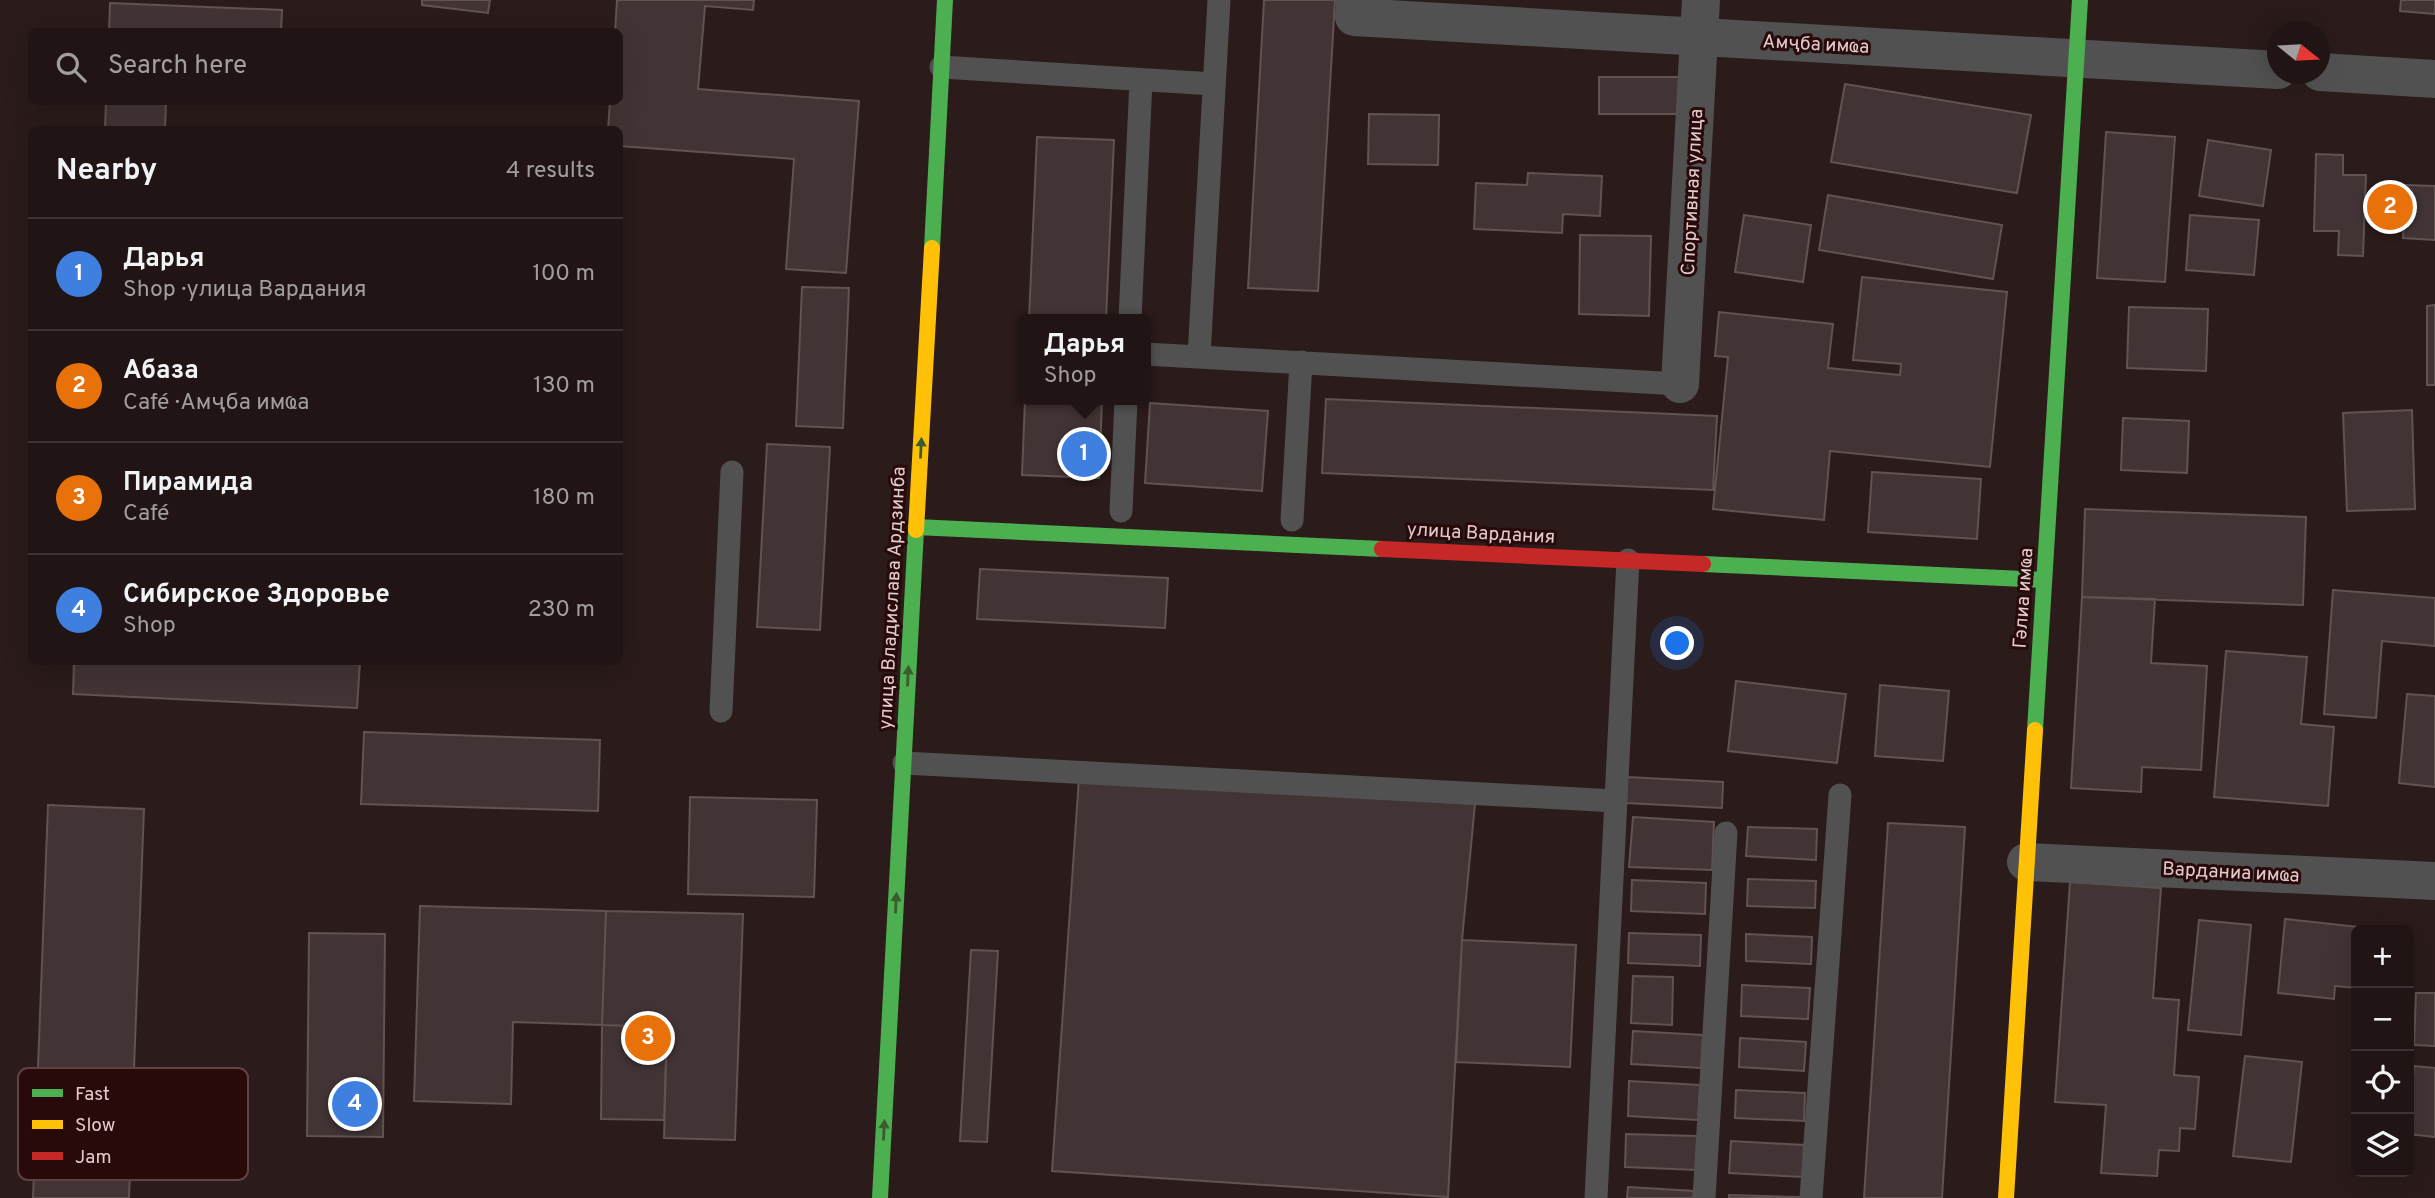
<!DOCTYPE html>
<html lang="en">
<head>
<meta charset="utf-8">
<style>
	:root { --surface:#201414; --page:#281d1d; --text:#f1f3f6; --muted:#a29ea0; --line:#3d3334; --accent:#a28e8d }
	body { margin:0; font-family:Overpass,sans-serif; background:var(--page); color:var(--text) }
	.controls { position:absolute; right:21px; bottom:21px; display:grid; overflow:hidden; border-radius:10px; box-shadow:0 7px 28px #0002 }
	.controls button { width:63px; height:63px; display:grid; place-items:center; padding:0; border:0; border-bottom:2px solid var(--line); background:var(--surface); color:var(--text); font:35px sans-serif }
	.compass { position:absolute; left:2267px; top:21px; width:63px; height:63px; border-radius:50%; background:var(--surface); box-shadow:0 7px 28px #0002; rotate:108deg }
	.you { position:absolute; left:1678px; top:644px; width:24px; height:24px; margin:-18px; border:5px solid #fff; border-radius:50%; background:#1a73e8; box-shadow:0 0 0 10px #1a73e833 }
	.badge { display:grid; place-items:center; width:46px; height:46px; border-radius:50%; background:var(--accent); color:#fff; font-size:23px; font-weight:700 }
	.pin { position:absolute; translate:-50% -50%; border:4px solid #fff; box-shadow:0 2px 7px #0006 }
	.popup { position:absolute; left:1018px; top:314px; width:133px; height:91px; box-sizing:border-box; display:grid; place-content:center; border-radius:10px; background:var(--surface); filter:drop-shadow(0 2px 5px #0005); font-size:23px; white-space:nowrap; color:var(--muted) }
	.popup b { font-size:26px; color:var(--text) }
	.popup::after { content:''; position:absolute; left:50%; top:100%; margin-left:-14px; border:14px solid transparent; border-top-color:var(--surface) }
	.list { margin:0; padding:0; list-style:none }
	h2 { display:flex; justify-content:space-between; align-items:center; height:91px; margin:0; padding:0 28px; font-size:30px }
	h2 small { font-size:23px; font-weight:400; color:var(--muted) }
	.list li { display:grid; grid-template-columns:46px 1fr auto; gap:21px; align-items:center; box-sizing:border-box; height:112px; padding:0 28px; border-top:2px solid var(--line) }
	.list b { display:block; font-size:26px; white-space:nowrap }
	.list p { margin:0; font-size:23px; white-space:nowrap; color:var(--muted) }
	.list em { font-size:23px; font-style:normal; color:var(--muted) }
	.icon { flex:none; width:38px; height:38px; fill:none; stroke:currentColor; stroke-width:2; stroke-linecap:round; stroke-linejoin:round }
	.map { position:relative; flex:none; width:2435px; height:1198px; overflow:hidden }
	.search { position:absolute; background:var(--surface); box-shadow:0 7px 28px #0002; left:28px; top:28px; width:595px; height:77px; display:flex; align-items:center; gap:18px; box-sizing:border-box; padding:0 24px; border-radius:10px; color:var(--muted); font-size:26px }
	.panel { position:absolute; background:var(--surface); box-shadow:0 7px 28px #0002; left:28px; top:126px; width:595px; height:539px; border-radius:10px }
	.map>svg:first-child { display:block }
</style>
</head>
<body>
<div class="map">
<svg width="2435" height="1198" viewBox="0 0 2435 1198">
	<rect width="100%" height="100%" fill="#2b1b1b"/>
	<!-- building -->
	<path fill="#423434" stroke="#615352" stroke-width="2" d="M422,0H490L488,13L422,5Z
		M617,0H754L753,10L705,6L698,89L859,101L846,273L786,269L794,159L620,146V130H608L610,102H620V32H615Z
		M1264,0H1335L1318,291L1248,288Z
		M2401,0H2435V14L2400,11Z
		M110,3L282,10L281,32H109Z
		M1599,77H1679L1678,114H1599Z
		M1845,84L2031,115L2017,193L1831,162Z
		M106,102H166L165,130H105Z
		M1369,114L1439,115L1438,165L1368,164Z
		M2106,132L2175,137L2165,282L2097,278Z
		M1037,137L1114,140L1106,319H1029Z
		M2208,140L2271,150L2263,206L2199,196Z
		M2316,154L2343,155V175H2366L2363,256L2338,255L2339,231H2314Z
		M1528,173L1602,176L1600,216L1563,214L1562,233L1474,229L1476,183L1527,185Z
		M2406,185L2435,186V240L2403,238Z
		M1828,195L2002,225L1993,279L1819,250Z
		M1744,215L1811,225L1803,282L1735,272Z
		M2190,215L2259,220L2254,275L2186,270Z
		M1580,235L1651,236L1649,316L1579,314Z
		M1862,277L2007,292L1990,467L1830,451L1824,520L1713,509L1728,357L1715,356L1719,312L1833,324L1828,368L1900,375L1901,364L1853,360Z
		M802,287L849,288L843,428L796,426Z
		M2435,305V385H2427V306Z
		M2129,307L2208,309L2206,371L2127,368Z
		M1326,399L1717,416L1713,490L1322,473Z
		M1025,400H1102L1099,478L1022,475Z
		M1150,403L1268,411L1262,491L1145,483Z
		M2412,410L2415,509L2347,511L2343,413Z
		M2123,418L2189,421L2187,473L2121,470Z
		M767,444L830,447L820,630L757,627Z
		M1872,472L1981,479L1977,539L1868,532Z
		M2085,509L2306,517L2303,605L2082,597Z
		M980,569L1168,578L1165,628L977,619Z
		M2333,590L2435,598V646L2382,641L2376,718L2324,714Z
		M2082,597L2155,599L2151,663L2207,666L2201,770L2142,767L2141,792L2071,788Z
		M2226,651L2307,657L2301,724L2334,727L2328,806L2214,797Z
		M74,662H360L357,708L73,694Z
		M1736,681L1846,694L1837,763L1728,751Z
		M1880,685L1949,691L1943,761L1875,756Z
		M2407,694L2435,696V787L2399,783Z
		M364,732L600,740L598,811L361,804Z
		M1627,777L1723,782L1722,808L1626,803Z
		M1079,778L1475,804L1462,940L1448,1197L1052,1171Z
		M690,797L817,800L814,897L688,894Z
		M48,805L144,809L129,1198H33Z
		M1633,817L1714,822L1712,870L1629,867Z
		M1888,823L1965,827L1942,1198H1864Z
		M1748,827L1817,829L1816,860L1746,856Z
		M1748,879L1816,881L1815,908L1747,906Z
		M1632,880L1706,883L1705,914L1631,911Z
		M2070,882L2161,888L2153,998L2179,1000L2174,1075L2199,1077L2195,1129L2180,1128L2179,1151L2159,1150L2157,1176L2101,1173L2106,1105L2055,1102Z
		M420,906L606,911L602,1025L513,1022L511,1104L414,1101Z
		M606,911L743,914L735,1140L664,1138L667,1027L602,1025Z
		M2285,919L2368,928L2367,930H2356V988L2335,986L2334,999L2278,993Z
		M2199,920L2251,925L2241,1035L2188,1030Z
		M309,933L385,934L383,1137L307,1136Z
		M1629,933L1701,935L1700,966L1628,963Z
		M1746,934L1812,937L1811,964L1746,961Z
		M1462,940L1576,945L1570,1067L1456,1062Z
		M971,950L998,951L987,1142L960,1141Z
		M1633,976L1673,977L1672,1025L1631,1023Z
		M1742,985L1810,988L1808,1019L1741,1016Z
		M2416,993H2435V1046L2414,1045Z
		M602,1025L667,1027L664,1120L601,1119Z
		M1633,1031L1703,1035L1701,1068L1631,1064Z
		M1740,1038L1806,1042L1804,1071L1739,1067Z
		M2245,1056L2302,1062L2291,1162L2233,1156Z
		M2414,1066L2435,1068V1137L2409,1134Z
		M1629,1081L1700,1085L1698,1120L1628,1116Z
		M1736,1090L1805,1093L1804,1121L1735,1118Z
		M1626,1134L1697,1136L1696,1170L1625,1167Z
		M1731,1141L1804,1145L1803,1177L1729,1173Z
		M1628,1187L1694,1191L1693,1198H1627Z
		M1729,1195L1800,1197L1729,1198Z"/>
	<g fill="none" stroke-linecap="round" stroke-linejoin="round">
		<!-- lane -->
		<path stroke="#515151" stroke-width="23" d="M941,67L1214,84
			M1130,319L1141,80
			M1145,354L1680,384
			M1199,356L1219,0
			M1121,511L1126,400
			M1292,520L1301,362
			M721,711L732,472
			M904,763L1616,801
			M1596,1198L1628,560
			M1704,1198L1726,833
			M1811,1198L1840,795"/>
		<!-- street -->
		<path stroke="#515151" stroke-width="38" d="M1355,0L1354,17L2278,70
			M2320,72L2435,79
			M1680,384L1701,0
			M2026,862L2435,881"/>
		<!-- fast -->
		<path stroke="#4caf50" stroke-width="16" d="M932,248L945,0
			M916,527L1382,549
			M1703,564L2044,580
			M2035,730L2080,0
			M880,1198L916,530"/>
		<!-- slow -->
		<path stroke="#ffc107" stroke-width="16" d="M916,530L932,248
			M2006,1198L2035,730"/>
		<!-- jam -->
		<path stroke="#c62828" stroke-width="16" d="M1382,549L1703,564"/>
	</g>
	<!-- one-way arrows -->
	<defs><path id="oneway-solid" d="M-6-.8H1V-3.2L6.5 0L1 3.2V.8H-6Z" transform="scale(1.75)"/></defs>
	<g fill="#3a5c2e">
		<use href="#oneway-solid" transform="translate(921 448) rotate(-87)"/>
		<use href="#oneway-solid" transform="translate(908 676) rotate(-87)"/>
		<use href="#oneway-solid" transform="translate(896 903) rotate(-87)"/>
		<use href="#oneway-solid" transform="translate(884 1130) rotate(-87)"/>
	</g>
	<g text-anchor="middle" stroke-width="6" stroke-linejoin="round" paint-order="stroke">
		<!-- street labels -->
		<g font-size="19" fill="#e2cccb" stroke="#280a0b">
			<text transform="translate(1816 43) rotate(3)" y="7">Амҷба имҩа</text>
			<text transform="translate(1691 192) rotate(-87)" y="7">Спортивная улица</text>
			<text transform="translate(1481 532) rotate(3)" y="7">улица Вардания</text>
			<text transform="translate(891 598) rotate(-87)" y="7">улица Владислава Ардзинба</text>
			<text transform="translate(2022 598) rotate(-86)" y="7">Гәлиа имҩа</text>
			<text transform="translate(2231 871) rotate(3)" y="7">Варданиа имҩа</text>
		</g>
	</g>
	<!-- legend -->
	<rect x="18" y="1068" width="230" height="112" rx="10" fill="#280a0b" stroke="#604445" stroke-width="2"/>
	<rect x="32" y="1089" width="31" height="8" fill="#4caf50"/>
	<rect x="32" y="1120" width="31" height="9" fill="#ffc107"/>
	<rect x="32" y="1152" width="31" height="8" fill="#c62828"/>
	<g font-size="19" fill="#e2cccb">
		<text x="75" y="1100">Fast</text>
		<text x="75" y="1131">Slow</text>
		<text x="75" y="1163">Jam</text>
	</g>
</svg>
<div class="controls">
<button>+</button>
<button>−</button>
<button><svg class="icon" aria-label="locate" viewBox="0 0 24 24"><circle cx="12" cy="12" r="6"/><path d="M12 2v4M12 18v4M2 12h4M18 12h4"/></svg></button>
<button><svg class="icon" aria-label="layers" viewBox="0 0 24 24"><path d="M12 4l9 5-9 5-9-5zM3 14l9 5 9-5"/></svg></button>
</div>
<svg class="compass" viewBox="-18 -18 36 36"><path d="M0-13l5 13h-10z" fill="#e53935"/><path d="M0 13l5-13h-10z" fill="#a29ea0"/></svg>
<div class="you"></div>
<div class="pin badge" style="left:1084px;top:454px;background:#3f7fe0">1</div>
<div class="popup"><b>Дарья</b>Shop</div>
<div class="pin badge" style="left:2390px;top:207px;background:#e8710a">2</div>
<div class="pin badge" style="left:648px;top:1038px;background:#e8710a">3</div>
<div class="pin badge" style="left:355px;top:1104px;background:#3f7fe0">4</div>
<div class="search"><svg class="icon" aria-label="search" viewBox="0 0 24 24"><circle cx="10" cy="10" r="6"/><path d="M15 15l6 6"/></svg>Search here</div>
<section class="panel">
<h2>Nearby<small>4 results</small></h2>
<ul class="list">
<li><span class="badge" style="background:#3f7fe0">1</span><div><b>Дарья</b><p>Shop · улица Вардания</p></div><em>100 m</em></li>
<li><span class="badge" style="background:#e8710a">2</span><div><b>Абаза</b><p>Café · Амҷба имҩа</p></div><em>130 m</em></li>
<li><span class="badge" style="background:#e8710a">3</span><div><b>Пирамида</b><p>Café</p></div><em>180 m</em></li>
<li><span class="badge" style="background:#3f7fe0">4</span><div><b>Сибирское Здоровье</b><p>Shop</p></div><em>230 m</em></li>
</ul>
</section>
</div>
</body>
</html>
